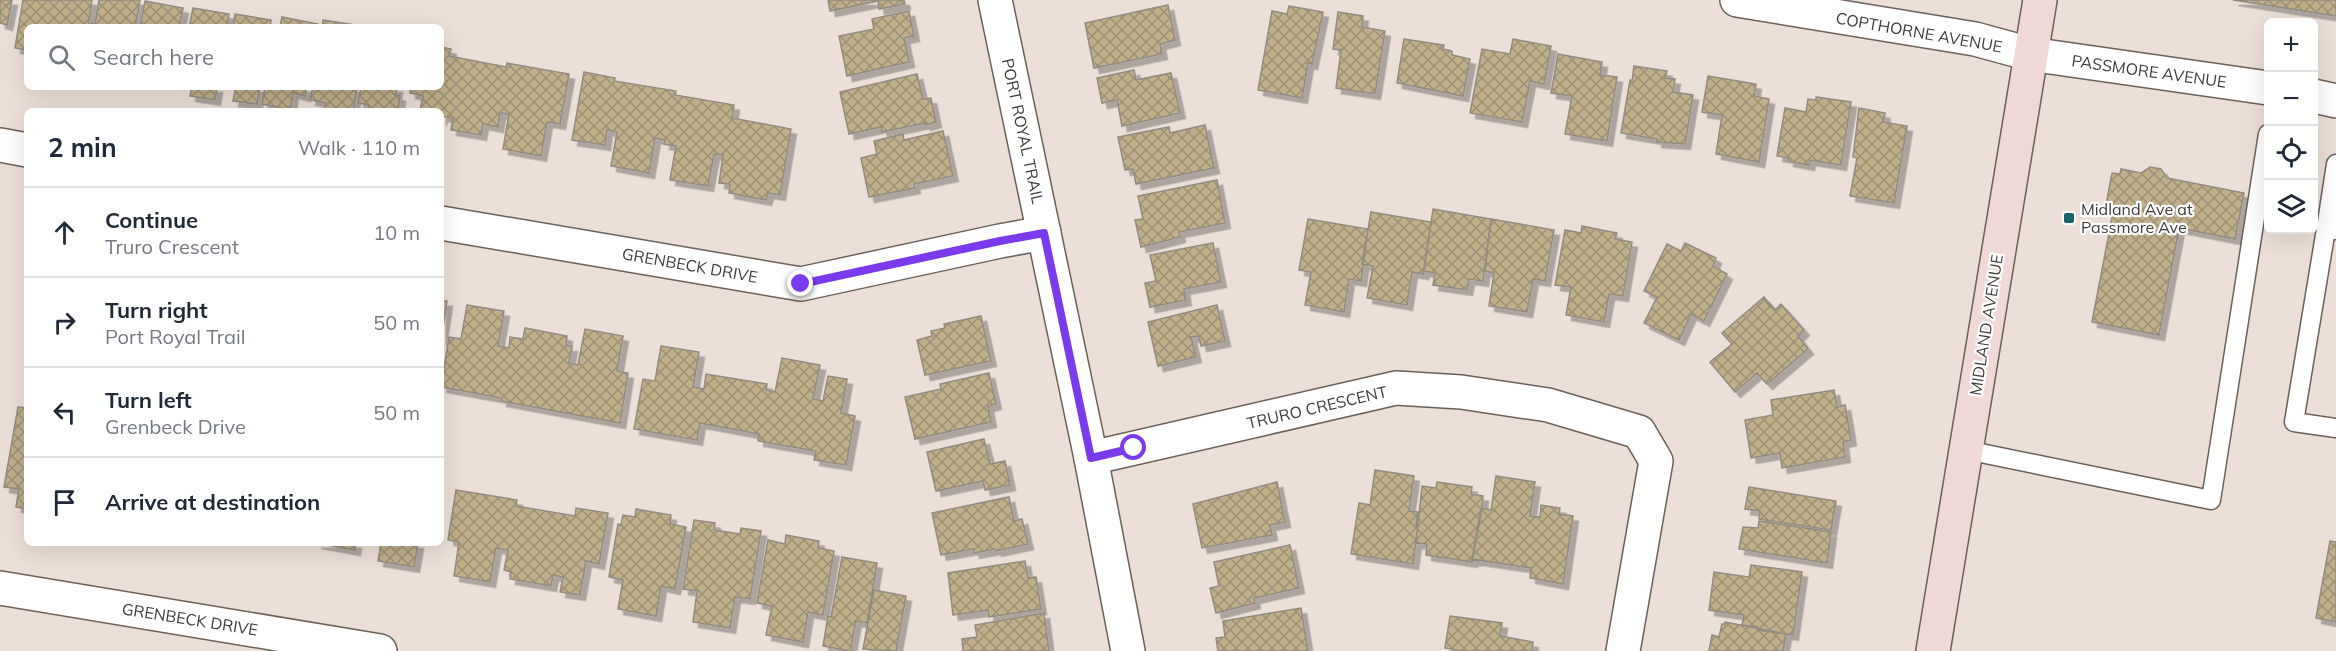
<!DOCTYPE html>
<html lang="en">
<head>
<meta charset="utf-8">
<style>
	:root { --surface:#fff; --page:#f6f6f7; --text:#1f2937; --muted:#747a83; --line:#e0e1e3 }
	body { margin:0; font-family:Mulish,sans-serif; background:var(--page); color:var(--text) }
	.controls { position:absolute; right:18px; top:18px; display:grid; overflow:hidden; border-radius:9px; box-shadow:0 6px 24px #0002 }
	.controls button { width:54px; height:54px; display:grid; place-items:center; padding:0; border:0; border-bottom:2px solid var(--line); background:var(--surface); color:var(--text); font:30px sans-serif }
	.stop { position:absolute; width:18px; height:18px; margin:-14px; border:4px solid #7c3aed; border-radius:50%; background:#fff }
	.stop.end { background:#7c3aed; border-color:#fff; box-shadow:0 2px 6px #0008 }
	.list { margin:0; padding:0; list-style:none }
	h2 { display:flex; justify-content:space-between; align-items:center; height:78px; margin:0; padding:0 24px; font-size:26px }
	h2 small { font-size:20px; font-weight:400; color:var(--muted) }
	.list li { display:grid; grid-template-columns:39px 1fr auto; gap:18px; align-items:center; box-sizing:border-box; height:90px; padding:0 24px; border-top:2px solid var(--line) }
	.list b { display:block; font-size:22px; white-space:nowrap }
	.list p { margin:0; font-size:20px; white-space:nowrap; color:var(--muted) }
	.list em { font-size:20px; font-style:normal; color:var(--muted) }
	.icon { flex:none; width:33px; height:33px; fill:none; stroke:currentColor; stroke-width:2; stroke-linecap:round; stroke-linejoin:round }
	.map { position:relative; flex:none; width:2336px; height:651px; overflow:hidden }
	.search { position:absolute; background:var(--surface); box-shadow:0 6px 24px #0002; left:24px; top:24px; width:420px; height:66px; display:flex; align-items:center; gap:15px; box-sizing:border-box; padding:0 21px; border-radius:9px; color:var(--muted); font-size:22px }
	.panel { position:absolute; background:var(--surface); box-shadow:0 6px 24px #0002; left:24px; top:108px; width:420px; height:438px; border-radius:9px }
	.map>svg:first-child { display:block }
</style>
</head>
<body>
<div class="map">
<svg width="2336" height="651" viewBox="0 0 2336 651">
	<defs>
		<pattern id="building-cross-hatch" width="8" height="8" patternUnits="userSpaceOnUse" patternTransform="scale(1.5)"><rect width="8" height="8" fill="#c1af8a"/><path d="M0 0l8 8M0 8l8-8" fill="none" stroke="#9e9072"/></pattern>
		<filter id="shadow"><feDropShadow dx="5.5" dy="5.5" stdDeviation="0" flood-color="#0004"/></filter>
	</defs>
	<rect width="100%" height="100%" fill="#ecdfd7"/>
	<!-- building -->
	<path fill="url(#building-cross-hatch)" stroke="#918c80" stroke-width="1.5" filter="url(#shadow)" d="M0,0H12L7,25L0,23Z
		M23,0H92L88,27H27V50L15,48Z
		M99,0H140L135,27H91V23L95,24Z
		M828,0H904L905,4L879,9L878,1L830,11Z
		M2233,0H2336V16Z
		M145,1L183,8L179,27H140Z
		M1168,5L1175,40L1160,44L1162,54L1094,68L1085,23Z
		M1289,6L1323,12L1312,64L1308,63L1302,98L1258,90L1272,11L1287,14Z
		M193,8L229,14L227,27H189Z
		M909,11L914,36L904,38L909,62L847,76L839,36L874,29L872,19Z
		M1338,12L1363,16L1362,27L1385,31L1375,94L1336,88L1341,50L1333,49Z
		M235,14L271,20L270,27H233Z
		M282,17L318,24L317,27H280Z
		M323,20L361,26V27H322Z
		M1404,39L1444,45L1443,49L1452,51V55L1470,59L1463,96L1397,83Z
		M1513,39L1551,46L1544,84L1530,81L1522,122L1470,113L1482,49L1510,54Z
		M441,47L451,49L449,56L506,67L507,63L569,74L560,124L547,122L541,156L503,149L509,114L500,113L498,127L483,124L481,135L451,130L453,118L442,116L441,120V111H420L423,96L410,93L411,87H441Z
		M1558,54L1602,62L1600,75L1617,77L1607,141L1565,134L1572,96L1551,93Z
		M1634,66L1667,71L1665,78L1675,79L1673,92L1693,95L1685,144L1656,142L1657,139L1621,133L1630,80L1632,81Z
		M1134,70L1136,80L1171,73L1180,113L1122,126L1117,100L1102,103L1097,78Z
		M584,72L615,78L614,81L676,91L675,95L734,105L732,118L791,129L780,195L768,193L766,200L729,193L730,184L719,183L723,155L714,154L708,186L670,180L676,146L664,144L665,140L655,138L649,173L611,166L617,132L607,130L605,145L572,140Z
		M917,74L923,99L931,98L936,122L925,125V123L882,132L881,127L849,134L840,92Z
		M1708,76L1756,84L1754,96L1769,99L1759,162L1716,154L1722,115L1702,112Z
		M192,87H217L215,100L190,96Z
		M236,87H260L257,104L233,101Z
		M265,87H307L305,96L293,93L290,110L262,104Z
		M313,87H357L353,111H324L326,103L310,100Z
		M361,87H397L396,95L400,96L398,111H368L369,105L358,103Z
		M1816,97L1851,102L1841,165L1810,160L1809,165L1788,161L1789,158L1777,156L1785,108L1806,112L1808,99L1816,100Z
		M1859,108L1885,113L1883,122L1907,126L1894,203L1850,196L1857,158L1853,157Z
		M1205,125L1214,168L1136,184L1133,169L1125,170L1118,137L1169,127L1170,133Z
		M943,131L953,176L914,184L915,188L869,197L861,158L877,154L874,141L903,134L904,140Z
		M2150,167L2161,169L2167,178L2244,193L2235,239L2179,228L2159,335L2092,322L2114,207L2106,205L2112,173L2120,174L2121,169L2141,173Z
		M1217,180L1225,223L1179,232L1180,237L1141,247L1135,220L1143,219L1138,196Z
		M1433,209L1491,219L1483,281L1469,279L1467,290L1433,285L1435,273L1424,271Z
		M1371,212L1431,222L1423,274L1412,272L1407,305L1367,298L1373,266L1362,264Z
		M1308,219L1368,229L1361,281L1349,279L1344,312L1305,305L1311,272L1299,270Z
		M1491,219L1554,230L1545,281L1533,279L1527,312L1489,306L1494,273L1485,271Z
		M1582,226L1617,233L1615,239L1632,242L1623,296L1609,294L1604,322L1566,315L1571,287L1555,285L1565,230L1581,233Z
		M1213,243L1221,282L1184,289L1186,300L1150,307L1145,283L1156,281L1150,255Z
		M1685,243L1716,258L1713,266L1727,274L1704,321L1691,314L1679,340L1644,323L1657,297L1644,291L1667,244L1681,251Z
		M1764,297L1775,310L1781,304L1804,330L1798,336L1808,349L1767,384L1757,373L1735,392L1710,362L1732,344L1722,333Z
		M441,301H447L441,341Z
		M467,305L504,311L498,346L509,348L510,337L523,339L525,328L567,336L566,346H572L569,363L578,365L585,329L623,336L617,371L628,373L620,423L501,401L502,398L441,387L449,337L461,339Z
		M1217,305L1225,341L1201,346L1199,336L1191,337L1196,357L1158,366L1148,322Z
		M981,316L991,361L925,375L917,340L932,336L931,331L945,328L944,324Z
		M661,346L699,352L693,387L704,389L706,374L767,384L766,390L775,392L782,358L820,365L813,399L823,401L828,376L847,379L841,413L855,416L846,465L814,460L816,451L758,441L759,434L700,423L697,440L634,429L643,379L655,381Z
		M989,373L996,404L988,406L991,422L915,439L905,397L941,389L940,384Z
		M1834,390L1837,407L1845,405L1851,440L1843,442L1845,457L1782,468L1780,453L1751,458L1745,420L1773,415L1771,400Z
		M18,407L27,408V509L16,507L19,489L4,487Z
		M984,439L990,464L1005,461L1010,485L985,490L983,481L936,491L927,452Z
		M1375,470L1414,476L1409,511L1418,512L1416,526L1418,525L1413,564L1351,554L1359,503L1370,505Z
		M1496,476L1535,482L1530,516L1540,517L1541,505L1560,508L1559,514L1573,516L1563,584L1530,578L1531,568L1472,559L1481,508L1491,510Z
		M1277,482L1285,522L1270,525L1272,535L1202,548L1193,504Z
		M1437,482L1472,487L1471,494L1483,496L1482,509L1472,562L1426,555L1427,544L1416,543L1422,486L1436,488Z
		M1749,487L1836,501L1831,530L1759,519L1760,511L1745,509Z
		M456,490L517,500L516,506L575,516L576,508L608,513L599,564L586,561L580,595L560,592L563,577L553,575L551,586L510,579L511,572L504,570L508,550L496,548L490,582L454,576L459,542L448,540Z
		M1009,497L1014,521L1022,519L1028,544L996,551L995,549L974,553L973,549L941,555L932,513Z
		M636,509L671,515L670,524L686,527L675,589L661,586L656,616L618,609L623,580L609,577L618,524L621,525L623,515L635,517Z
		M694,520L715,523L714,530L740,534L741,528L761,531L750,599L735,597L730,628L693,622L697,591L683,589Z
		M1759,521L1831,532L1827,563L1739,549L1743,527L1758,528Z
		M786,535L819,541L818,548L834,551L823,615L808,612L803,642L766,635L772,606L757,603L768,540L785,544Z
		M2330,541L2336,542V622L2316,618Z
		M316,543H356L355,550Z
		M381,543H418L414,567L378,561Z
		M1290,545L1299,588L1254,598L1255,603L1216,613L1210,588L1219,586L1214,562Z
		M842,557L877,563L867,623L856,621L850,651L823,646L828,616L831,617Z
		M1025,561L1028,578L1036,577L1041,609L989,617L988,610L953,615L948,573Z
		M1751,565L1802,572L1793,635L1758,630V627L1742,625L1744,615L1709,610L1714,572L1749,577Z
		M874,590L906,596L896,651L863,649Z
		M1301,608L1308,651H1218L1216,638L1225,637L1223,621Z
		M1044,613L1049,651H963L962,639L977,637L975,625Z
		M1450,616L1502,623L1500,636L1533,642L1532,651H1462L1445,648Z
		M1725,622L1786,634L1783,651H1709L1712,635L1719,637L1722,624H1725Z"/>
	<g fill="none" stroke-linecap="round" stroke-linejoin="round">
		<!-- service casing -->
		<g stroke="#6b6059" stroke-width="21">
			<path id="service" d="M2336,164L2326,229L2336,230
				M2326,229L2294,422L2336,428
				M1966,450L2211,500L2268,134"/>
		</g>
		<!-- minor casing -->
		<g stroke="#6b6059" stroke-width="36">
			<path id="minor" d="M0,145L27,150
				M441,223L801,284L1000,241L1044,233
				M1091,458L1396,388L1461,392L1548,405L1639,432L1656,461L1623,651
				M0,588L380,651"/>
		</g>
		<!-- tertiary casing -->
		<g stroke="#6b6059" stroke-width="36">
			<path id="tertiary" d="M995,0L1091,458L1128,651
				M1737,0L1975,39L2030,54L2268,88
				M2314,96L2336,101"/>
		</g>
		<!-- secondary casing -->
		<g stroke="#6b6059" stroke-width="36">
			<path id="secondary" d="M1933,651L2040,0"/>
		</g>
		<!-- service -->
		<use href="#service" stroke="#fff" stroke-width="18"/>
		<!-- minor -->
		<use href="#minor" stroke="#fff" stroke-width="33"/>
		<!-- tertiary -->
		<use href="#tertiary" stroke="#fff" stroke-width="33"/>
		<!-- secondary -->
		<use href="#secondary" stroke="#f0d8d6" stroke-width="33"/>
	</g>
	<g fill="none" stroke-linecap="round" stroke-linejoin="round">
		<!-- route -->
		<path stroke="#7c3aed" stroke-width="8" d="M801,284L1000,241L1044,233L1091,458L1134,448"/>
	</g>
	<!-- markers -->
	<rect fill="#15646a" stroke="#fff" stroke-width="2" x="2063" y="212" width="12" height="12" rx="3"/>
	<g text-anchor="middle" stroke-width="4.5" stroke-linejoin="round" paint-order="stroke">
		<!-- street labels -->
		<g font-size="16" fill="#403b38" stroke="#fff">
			<text transform="translate(1919 32) rotate(10)" y="6">COPTHORNE AVENUE</text>
			<text transform="translate(2149 71) rotate(8)" y="6">PASSMORE AVENUE</text>
			<text transform="translate(1023 131) rotate(78)" y="6">PORT ROYAL TRAIL</text>
			<text transform="translate(690 265) rotate(10)" y="6">GRENBECK DRIVE</text>
			<text transform="translate(1986 325) rotate(-81)" y="6">MIDLAND AVENUE</text>
			<text transform="translate(1317 407) rotate(-13)" y="6">TRURO CRESCENT</text>
			<text transform="translate(190 619) rotate(9)" y="6">GRENBECK DRIVE</text>
		</g>
		<!-- poi labels -->
		<g font-size="16" fill="#403b38" stroke="#fff" text-anchor="start">
			<text x="2081" y="215">Midland Ave at<tspan x="2081" dy="18">Passmore Ave</tspan></text>
		</g>
	</g>
</svg>
<div class="controls">
<button>+</button>
<button>−</button>
<button><svg class="icon" aria-label="locate" viewBox="0 0 24 24"><circle cx="12" cy="12" r="6"/><path d="M12 2v4M12 18v4M2 12h4M18 12h4"/></svg></button>
<button><svg class="icon" aria-label="layers" viewBox="0 0 24 24"><path d="M12 4l9 5-9 5-9-5zM3 14l9 5 9-5"/></svg></button>
</div>
<div class="stop" style="left:1134px;top:448px"></div>
<div class="stop end" style="left:801px;top:284px"></div>
<div class="search"><svg class="icon" aria-label="search" viewBox="0 0 24 24"><circle cx="10" cy="10" r="6"/><path d="M15 15l6 6"/></svg>Search here</div>
<section class="panel">
<h2>2 min<small>Walk · 110 m</small></h2>
<ul class="list">
<li><svg class="icon" aria-label="ahead" viewBox="0 0 24 24"><path d="M12 20V5M6 11l6-6 6 6"/></svg><div><b>Continue</b><p>Truro Crescent</p></div><em>10 m</em></li>
<li><svg class="icon" aria-label="right" viewBox="0 0 24 24"><path d="M7 20v-9h11M14 6l5 5-5 5"/></svg><div><b>Turn right</b><p>Port Royal Trail</p></div><em>50 m</em></li>
<li><svg class="icon" aria-label="left" viewBox="0 0 24 24"><path d="M17 20v-9H6M10 6l-5 5 5 5"/></svg><div><b>Turn left</b><p>Grenbeck Drive</p></div><em>50 m</em></li>
<li><svg class="icon" aria-label="arrive" viewBox="0 0 24 24"><path d="M6 21V4h12l-3 4 3 4H6"/></svg><div><b>Arrive at destination</b></div></li>
</ul>
</section>
</div>
</body>
</html>
